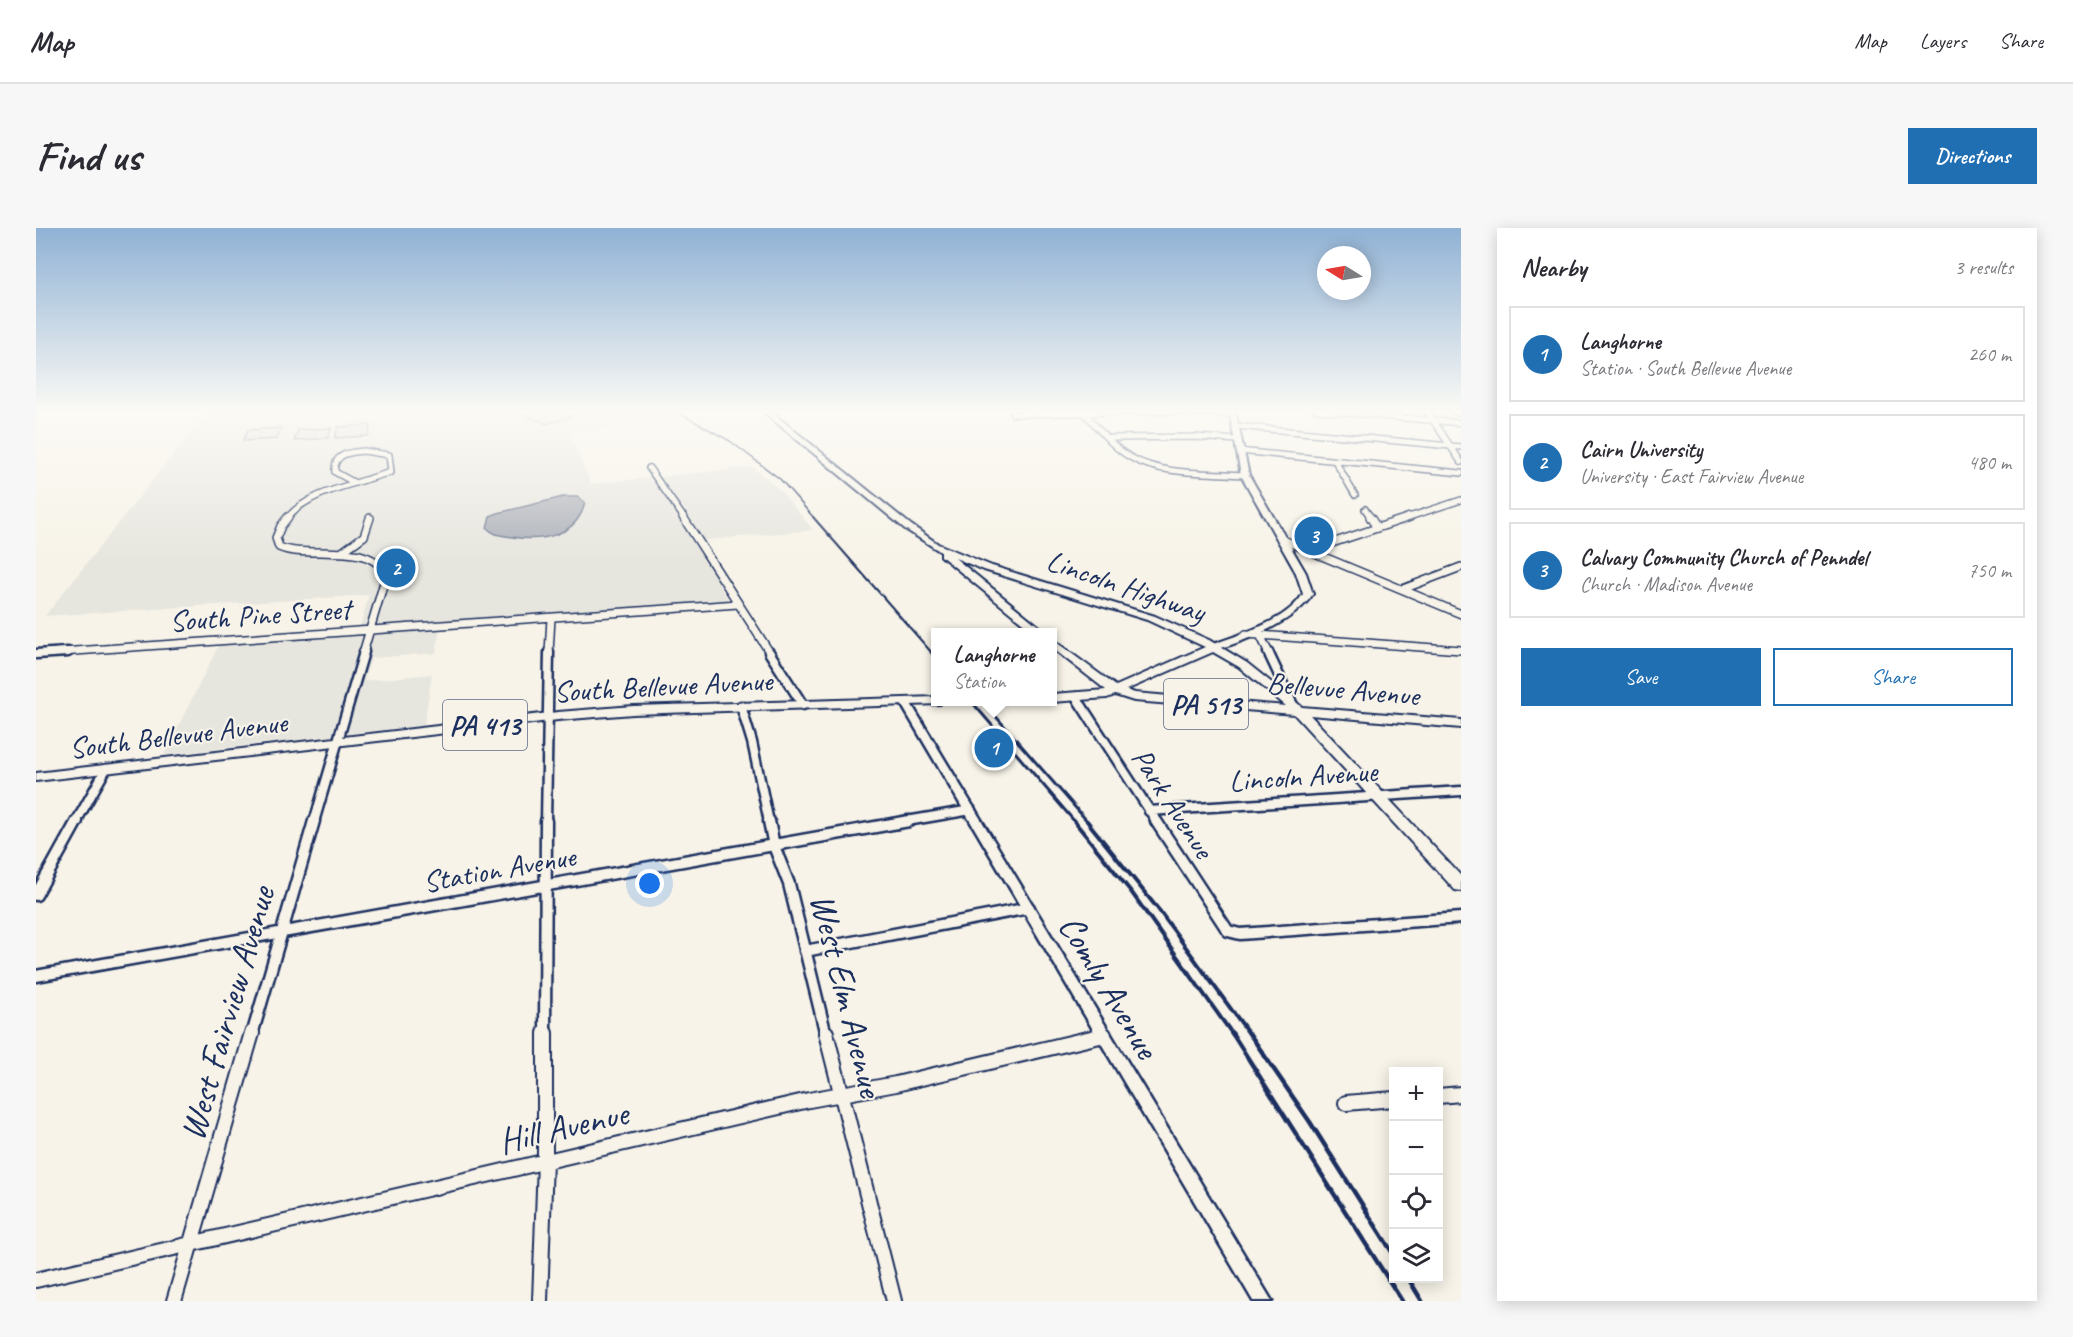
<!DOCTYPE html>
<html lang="en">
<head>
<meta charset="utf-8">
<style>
	:root { --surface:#fff; --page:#f7f7f7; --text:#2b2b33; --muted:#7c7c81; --line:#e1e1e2; --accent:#1f6fb2 }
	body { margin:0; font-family:Caveat,sans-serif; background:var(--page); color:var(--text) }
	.controls { position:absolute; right:18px; bottom:18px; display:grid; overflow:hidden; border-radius:0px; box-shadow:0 3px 15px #0003 }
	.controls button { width:54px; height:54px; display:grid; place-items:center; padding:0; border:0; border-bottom:2px solid var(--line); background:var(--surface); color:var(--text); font:30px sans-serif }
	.compass { position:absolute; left:1281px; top:18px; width:54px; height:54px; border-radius:50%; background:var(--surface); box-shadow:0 3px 15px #0003; rotate:281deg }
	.you { position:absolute; left:614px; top:656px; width:21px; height:21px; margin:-15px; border:4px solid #fff; border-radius:50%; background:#1a73e8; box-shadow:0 0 0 9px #1a73e833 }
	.badge { display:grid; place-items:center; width:39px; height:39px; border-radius:50%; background:var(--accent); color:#fff; font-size:20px; font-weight:700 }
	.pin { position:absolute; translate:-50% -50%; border:3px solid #fff; box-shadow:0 2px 6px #0006 }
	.popup { position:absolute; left:895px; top:400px; width:126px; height:78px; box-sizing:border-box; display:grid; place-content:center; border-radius:0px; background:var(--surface); filter:drop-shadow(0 2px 4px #0005); font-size:20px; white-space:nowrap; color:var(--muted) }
	.popup b { font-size:22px; color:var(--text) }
	.popup::after { content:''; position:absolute; left:50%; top:100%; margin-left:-12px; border:12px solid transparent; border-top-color:var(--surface) }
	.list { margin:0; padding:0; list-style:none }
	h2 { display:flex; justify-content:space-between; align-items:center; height:78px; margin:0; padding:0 24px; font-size:26px }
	h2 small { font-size:20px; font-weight:400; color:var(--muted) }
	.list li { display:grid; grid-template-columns:39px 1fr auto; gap:18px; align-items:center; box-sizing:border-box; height:96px; margin:0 12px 12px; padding:0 12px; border:2px solid var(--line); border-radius:0px }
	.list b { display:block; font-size:22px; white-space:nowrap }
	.list p { margin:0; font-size:20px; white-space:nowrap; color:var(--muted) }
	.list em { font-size:20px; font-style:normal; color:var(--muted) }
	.actions { display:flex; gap:12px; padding:18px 24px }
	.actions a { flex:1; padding:14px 0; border:2px solid var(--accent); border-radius:0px; text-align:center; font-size:21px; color:var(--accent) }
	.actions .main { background:var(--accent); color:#fff }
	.icon { flex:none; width:33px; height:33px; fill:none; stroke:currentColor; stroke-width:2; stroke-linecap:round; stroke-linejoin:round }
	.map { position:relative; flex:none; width:1425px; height:1073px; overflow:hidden; border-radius:0px }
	header { display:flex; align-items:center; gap:36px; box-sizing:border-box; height:84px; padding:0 30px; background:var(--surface); border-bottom:2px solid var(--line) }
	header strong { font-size:28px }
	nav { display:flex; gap:33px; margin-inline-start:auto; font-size:21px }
	.intro { display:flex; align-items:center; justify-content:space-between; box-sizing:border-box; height:144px; padding:0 36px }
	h1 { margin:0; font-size:42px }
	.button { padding:15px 27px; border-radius:0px; background:var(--accent); color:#fff; font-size:21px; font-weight:700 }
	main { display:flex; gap:36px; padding:0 36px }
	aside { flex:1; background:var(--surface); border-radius:0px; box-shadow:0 3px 15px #0003 }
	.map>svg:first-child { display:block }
</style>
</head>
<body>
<header>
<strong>Map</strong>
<nav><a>Map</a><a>Layers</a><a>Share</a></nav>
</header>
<div class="intro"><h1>Find us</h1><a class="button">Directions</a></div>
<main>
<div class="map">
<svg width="1425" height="1073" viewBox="0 0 1425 1073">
	<rect width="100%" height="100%" fill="#f7f3e8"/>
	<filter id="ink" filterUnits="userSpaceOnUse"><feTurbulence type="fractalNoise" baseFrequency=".0167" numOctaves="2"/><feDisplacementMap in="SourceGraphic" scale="12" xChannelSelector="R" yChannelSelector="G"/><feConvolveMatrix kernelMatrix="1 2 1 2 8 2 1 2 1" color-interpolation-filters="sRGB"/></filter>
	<g filter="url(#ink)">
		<!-- built -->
		<path fill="#e6e5de" d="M172,182H622L648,193L533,204L555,256L717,239L745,263L777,302L659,313L694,375L405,394L400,425L335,430L328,453L396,446L388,497L128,527L184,415L323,402L333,367L9,388Z"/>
		<!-- green -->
		<path fill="#d7d6d4" stroke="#798299" stroke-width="1.5" d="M477,182H555L511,196Z
			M335,197L332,208L299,210L302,199Z
			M245,200L241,211L207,213L212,202Z
			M295,200L292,210L258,213L262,202Z"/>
		<!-- water -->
		<path fill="#acb0b9" stroke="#727c95" stroke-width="1.5" d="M527,269H541L549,274C542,308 506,314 476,309C465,307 459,308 451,300L454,288L462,285Z"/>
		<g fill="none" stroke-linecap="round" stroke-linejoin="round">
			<!-- minor-far4 casing -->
			<g stroke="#1b2f5e" stroke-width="8">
				<path id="minor-far4" d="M1280,182L1425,195
					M1390,182L1425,234
					M1414,182L1425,186
					M1047,183C1061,199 1075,218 1094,229C1126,248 1173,244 1209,247
					M977,186L1144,183L1197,187
					M1199,198L1425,219
					M1073,210L1160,209L1201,212
					M328,223L353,227L355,244L319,255L299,244C297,226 313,224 328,223Z
					M1203,223L1425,245
					M1299,233L1319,267
					M613,240L648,290
					M1329,281L1335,290
					M251,290C268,270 295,262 319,255
					M1370,290L1425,272"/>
			</g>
			<!-- minor-far3 casing -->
			<g stroke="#1b2f5e" stroke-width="10">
				<path id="minor-far3" d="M252,289L245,298L240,310L243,319C269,332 344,310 349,351L327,425
					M647,289L734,425
					M1334,289L1341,300
					M1245,311L1425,386
					M1275,322L1374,289
					M306,324L328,308L334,290
					M1367,361L1425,339
					M1222,403L1233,425
					M1210,406L1425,422
					M11,425L702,376
					M513,425L515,390"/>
			</g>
			<!-- minor-far2 casing -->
			<g stroke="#1b2f5e" stroke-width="13">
				<path id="minor-far2" d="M733,424L767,477
					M1232,424L1257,477
					M0,426L32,424
					M1040,469L1121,594
					M705,478L716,514L733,594
					M1113,583L1425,563
					M40,594L70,541
					M278,594L328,424
					M510,594L513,424
					M865,594L935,582"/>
			</g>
			<!-- minor-far1 casing -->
			<g stroke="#1b2f5e" stroke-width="15">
				<path id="minor-far1" d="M733,593L738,618L753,656L790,807
					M1120,593L1192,703L1204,706L1425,690
					M0,667L41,593
					M769,723L993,680
					M0,748L873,593
					M216,807L278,593
					M509,807L510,593"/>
			</g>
			<!-- minor casing -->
			<g stroke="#1b2f5e" stroke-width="18">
				<path id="minor" d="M790,805L858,1073
					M1402,868L1425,866
					M1310,875L1358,871
					M0,1052L773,872L860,856L1068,807
					M138,1073L216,805
					M504,1073L509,933V805"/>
			</g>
			<!-- tertiary casing -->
			<g stroke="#1b2f5e" stroke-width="5">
				<path id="tertiary" d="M869,471L874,474L1236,1073H1217L864,474Z"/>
			</g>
			<!-- secondary casing -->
			<g stroke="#1b2f5e" stroke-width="4">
				<path id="secondary" d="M1193,182H1199L1213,247L1270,345L1277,366C1259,394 1210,413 1179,422L1175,421V417C1205,405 1249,395 1267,366L1260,345L1205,247Z"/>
			</g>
			<!-- primary casing -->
			<g stroke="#1b2f5e" stroke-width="4">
				<path id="primary" d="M725,182H733L875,297L902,316L956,338L1119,388L1173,412L1211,435L1266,479L1425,492V500L1274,487L1425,648V663L1419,662L1258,486L1098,473L1079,467L1071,470L1016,474H1015L1016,466L1070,462L1016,420V411L1080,458L1169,419L1111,392L948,342L919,330L1010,404H998L905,328V324L869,301ZM1177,424L1203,439L1250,478L1099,465L1090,462Z
					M900,469V474H906L904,476L597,486L522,492L0,553V545L522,484L597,478Z"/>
			</g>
			<!-- minor-far4 -->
			<use href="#minor-far4" stroke="#f7f3e8" stroke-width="5"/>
			<!-- minor-far3 -->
			<use href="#minor-far3" stroke="#f7f3e8" stroke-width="7"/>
			<!-- minor-far2 -->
			<use href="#minor-far2" stroke="#f7f3e8" stroke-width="8"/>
			<!-- minor-far1 -->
			<use href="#minor-far1" stroke="#f7f3e8" stroke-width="10"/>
			<!-- minor -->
			<use href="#minor" stroke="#f7f3e8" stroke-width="14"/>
			<!-- tertiary -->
			<use href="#tertiary" fill="#f7f3e8" fill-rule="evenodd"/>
			<!-- secondary -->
			<use href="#secondary" fill="#f7f3e8" fill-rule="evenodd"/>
			<!-- primary -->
			<use href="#primary" fill="#f7f3e8" fill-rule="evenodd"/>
			<!-- rail-far4 -->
			<path stroke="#1b2f5e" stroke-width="1.5" d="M638,182L694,213L744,251L778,290"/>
			<!-- rail-far3 -->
			<path stroke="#1b2f5e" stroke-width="2" d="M777,289L896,425"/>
			<!-- rail-far2 -->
			<path stroke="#1b2f5e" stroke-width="3" d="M895,424L900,430
				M936,474L1039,594
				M949,476L1052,594"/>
			<!-- rail-far1 -->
			<path stroke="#1b2f5e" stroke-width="4" d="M1038,593L1096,665L1197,807
				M1051,593L1122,681L1214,807"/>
			<!-- rail -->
			<path stroke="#1b2f5e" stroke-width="4.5" d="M1196,805L1366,1073
				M1213,805L1274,894L1358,1027
				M1372,1050L1386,1073"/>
		</g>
	</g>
	<!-- sky -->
	<linearGradient id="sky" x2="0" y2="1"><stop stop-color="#90b2d5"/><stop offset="0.55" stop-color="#fbfaf5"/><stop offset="1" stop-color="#fbfaf5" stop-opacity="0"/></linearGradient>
	<rect width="1425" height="333" fill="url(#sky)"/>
	<g text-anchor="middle" stroke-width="4.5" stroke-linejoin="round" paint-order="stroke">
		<!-- shield labels -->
		<g fill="#f7f3e8" stroke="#5d6a87" stroke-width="1.5">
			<rect x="1128" y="451" width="84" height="50" rx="4.5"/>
			<rect x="407" y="472" width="84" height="50" rx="4.5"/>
		</g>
		<g font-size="28" font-weight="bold" fill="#1b2f5e">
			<text x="1170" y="486">PA 513</text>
			<text x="449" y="507">PA 413</text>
		</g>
		<!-- street labels -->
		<g font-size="30" fill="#1b2f5e" stroke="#f7f3e8">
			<text transform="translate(1090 358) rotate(19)" y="10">Lincoln Highway</text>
			<text transform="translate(224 387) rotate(-4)" y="10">South Pine Street</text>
			<text transform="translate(627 458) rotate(-3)" y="10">South Bellevue Avenue</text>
			<text transform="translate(1307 461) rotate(5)" y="10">Bellevue Avenue</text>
			<text transform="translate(142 507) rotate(-7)" y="10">South Bellevue Avenue</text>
			<text transform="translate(1267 548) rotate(-4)" y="10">Lincoln Avenue</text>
			<text transform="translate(1137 575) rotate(57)" y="10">Park Avenue</text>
			<text transform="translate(463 641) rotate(-10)" y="10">Station Avenue</text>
		</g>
		<!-- near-street labels -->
		<g font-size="36" fill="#1b2f5e" stroke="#f7f3e8">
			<text transform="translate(1074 758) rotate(59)" y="13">Comly Avenue</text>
			<text transform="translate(812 767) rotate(76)" y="13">West Elm Avenue</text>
			<text transform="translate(190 785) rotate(-74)" y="13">West Fairview Avenue</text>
			<text transform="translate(527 898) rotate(-13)" y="13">Hill Avenue</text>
		</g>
	</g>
</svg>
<div class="controls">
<button>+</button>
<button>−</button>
<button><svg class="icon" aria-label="locate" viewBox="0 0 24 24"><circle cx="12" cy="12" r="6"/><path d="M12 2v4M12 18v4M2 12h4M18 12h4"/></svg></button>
<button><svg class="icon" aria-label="layers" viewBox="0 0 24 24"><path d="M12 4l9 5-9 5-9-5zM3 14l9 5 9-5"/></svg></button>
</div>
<svg class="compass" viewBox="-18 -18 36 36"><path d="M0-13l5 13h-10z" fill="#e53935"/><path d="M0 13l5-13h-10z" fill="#7c7c81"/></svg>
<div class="you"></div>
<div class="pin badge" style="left:958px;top:520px">1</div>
<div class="popup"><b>Langhorne</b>Station</div>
<div class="pin badge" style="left:360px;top:340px">2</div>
<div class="pin badge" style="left:1278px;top:308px">3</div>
</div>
<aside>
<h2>Nearby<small>3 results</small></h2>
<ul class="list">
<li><span class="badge">1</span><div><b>Langhorne</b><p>Station · South Bellevue Avenue</p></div><em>260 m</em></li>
<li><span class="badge">2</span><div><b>Cairn University</b><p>University · East Fairview Avenue</p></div><em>480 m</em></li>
<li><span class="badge">3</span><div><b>Calvary Community Church of Penndel</b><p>Church · Madison Avenue</p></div><em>750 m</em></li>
</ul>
<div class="actions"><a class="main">Save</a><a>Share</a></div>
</aside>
</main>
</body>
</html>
